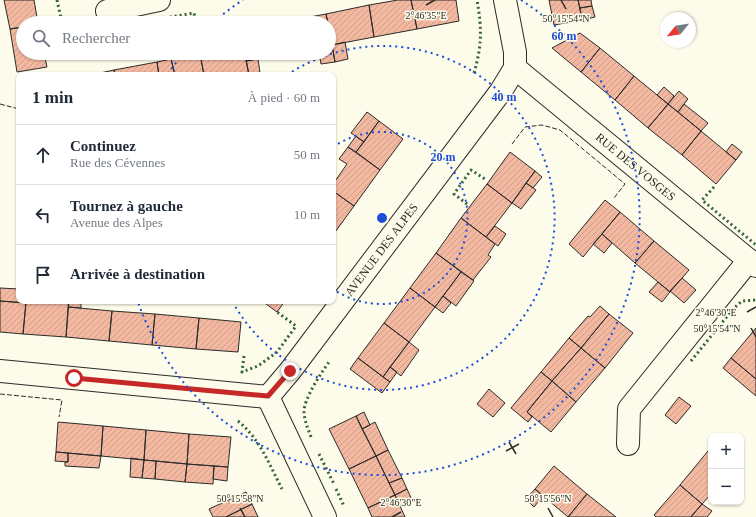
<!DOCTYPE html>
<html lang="fr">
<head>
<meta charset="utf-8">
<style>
	:root { --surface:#fff; --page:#f6f6f7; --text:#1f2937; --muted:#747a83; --line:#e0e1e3 }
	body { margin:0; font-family:"Times New Roman",serif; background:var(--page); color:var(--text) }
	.controls { position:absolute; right:12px; bottom:12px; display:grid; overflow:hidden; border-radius:8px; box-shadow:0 1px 3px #0004 }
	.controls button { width:36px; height:36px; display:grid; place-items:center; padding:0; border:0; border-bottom:1px solid var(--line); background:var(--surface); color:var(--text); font:20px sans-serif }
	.compass { position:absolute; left:660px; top:12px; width:36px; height:36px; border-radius:50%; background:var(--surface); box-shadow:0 1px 3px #0004; rotate:240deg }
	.stop { position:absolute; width:12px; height:12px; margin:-9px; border:3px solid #c62828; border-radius:50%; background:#fff }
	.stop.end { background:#c62828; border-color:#fff; box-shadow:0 1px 4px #0008 }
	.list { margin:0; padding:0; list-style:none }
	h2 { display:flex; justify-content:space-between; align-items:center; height:52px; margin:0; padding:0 16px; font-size:17px }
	h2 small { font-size:13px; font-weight:400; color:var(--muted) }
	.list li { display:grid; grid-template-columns:26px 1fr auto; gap:12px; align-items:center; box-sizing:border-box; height:60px; padding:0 16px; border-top:1px solid var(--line) }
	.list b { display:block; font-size:15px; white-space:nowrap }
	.list p { margin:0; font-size:13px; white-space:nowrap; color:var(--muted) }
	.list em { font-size:13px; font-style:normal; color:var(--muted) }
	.icon { flex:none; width:22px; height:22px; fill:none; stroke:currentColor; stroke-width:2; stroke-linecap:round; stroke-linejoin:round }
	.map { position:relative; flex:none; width:756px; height:517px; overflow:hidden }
	.search { position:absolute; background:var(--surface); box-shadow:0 1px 3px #0004; left:16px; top:16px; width:320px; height:44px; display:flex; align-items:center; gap:10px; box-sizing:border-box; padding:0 14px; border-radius:22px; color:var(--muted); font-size:15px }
	.panel { position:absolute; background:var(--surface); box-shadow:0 1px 3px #0004; left:16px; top:72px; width:320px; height:232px; border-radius:8px }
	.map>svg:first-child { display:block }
</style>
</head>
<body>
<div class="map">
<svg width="756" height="517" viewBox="0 0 756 517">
	<defs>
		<pattern id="building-hatch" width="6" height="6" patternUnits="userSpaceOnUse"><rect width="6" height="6" fill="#f2b8a0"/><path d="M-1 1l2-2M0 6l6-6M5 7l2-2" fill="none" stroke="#d09e8a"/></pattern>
	</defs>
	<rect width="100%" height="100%" fill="#fdfbea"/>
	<!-- building -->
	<path fill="url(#building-hatch)" stroke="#2b2b2b" d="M4,0H34L38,23H23V27L10,29Z
		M398,0H411L417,29L374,37L369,5Z
		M411,0H456L459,21L417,29Z
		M549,0H578L582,20L554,25Z
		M578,0H591L592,6L580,8Z
		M369,5L374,37L332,45L329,23H328L326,14Z
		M592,6L595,17L582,20L580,8Z
		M326,14L328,23H284L283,22Z
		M23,27V53H44L47,67L17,72L10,29Z
		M580,33L600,48L581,72L552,48Z
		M345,42L348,59L335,62L332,45Z
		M329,45H332L335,62L321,64L319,53H329Z
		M600,48L634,76L615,100L581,72Z
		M206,53H245L249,75H204L200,54Z
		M245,53H256L258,59L246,61Z
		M256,53H288L258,59Z
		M200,54L204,75H175L171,59Z
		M171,59L175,75H159L157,62Z
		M258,59L260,73L249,75L246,61Z
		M157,62L159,75H115L114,70Z
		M114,70L115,75H91Z
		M634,76L668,104L648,128L615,100Z
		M664,87L674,96L668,104L657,95Z
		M679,91L688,99L678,112L668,104Z
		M668,104L701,131L682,155L648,128Z
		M684,104L708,123L701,131L678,112Z
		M367,112L379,121L364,142L351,133Z
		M379,121L403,139L380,170L356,152Z
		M701,131L736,160L716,184L682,155Z
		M356,136L364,142L356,152L348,147Z
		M732,144L742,152L736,160L726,152Z
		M348,147L380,170L354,206L333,191V184L347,164L339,159Z
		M510,152L535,171L512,203L487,184Z
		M535,171L542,177L533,188L526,183Z
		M526,183L536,190L521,209L512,203Z
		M487,184L512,203L486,237L461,218Z
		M333,191L354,206L333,235Z
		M605,200L620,212L583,257L569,244Z
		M620,212L654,241L635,263L602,234Z
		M461,218L495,244L488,255L491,257L473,280L436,253Z
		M495,226L506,234L498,246L486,237Z
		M602,234L612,243L604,253L593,244Z
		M654,241L689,270L670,292L635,263Z
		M436,253L461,272L435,307L410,288Z
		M461,272L474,281L456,306L443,296Z
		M682,278L696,290L684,303L670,291Z
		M658,282L670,292L662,302L649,292Z
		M0,288L19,289V301H26V303L0,301Z
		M410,288L435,307L409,342L384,323Z
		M443,296L451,303L443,313L435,307Z
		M0,301L26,303L23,334L0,332Z
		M26,301H69L66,337L23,334Z
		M69,301H81V308L68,307Z
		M262,301H285L277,312Z
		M600,306L609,314L581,348L569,338L588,316L590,317Z
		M68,307L112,311L109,341L66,337Z
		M112,311L155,314L152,345L109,341Z
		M155,314L199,318L196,349L152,345Z
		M609,314L633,333L605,368L581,348Z
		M199,318L241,322L238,352L196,349Z
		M384,323L409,342L383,377L358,358Z
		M756,328V379L731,358Z
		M569,338L581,348L552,381L541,372Z
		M409,342L419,350L401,376L390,367Z
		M581,348L605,368L576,402L552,381Z
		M358,358L390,382L382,393L350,369Z
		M731,358L756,379V396L723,368Z
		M390,367L397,372L390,382L383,377Z
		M541,372L552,381L527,412L532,417L528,422L511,408Z
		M552,381L576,402L551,432L527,412Z
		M489,389L505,403L493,417L477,404Z
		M679,397L691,406L676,424L665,415Z
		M364,412L370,425L362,429L356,416Z
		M356,416L376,456L349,469L329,429Z
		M58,422L103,426L101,456L56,452Z
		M375,422L388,450L376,456L362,429Z
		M103,426L146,430L144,460L101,456Z
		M146,430L189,434L187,464L144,460Z
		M189,434L231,437L228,467L187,464Z
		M388,450L402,478L389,483L376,456Z
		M708,451L711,453V494L702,504L680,485Z
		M56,452L68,453V462L55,461Z
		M68,453L101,456L99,468L65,466V462H68Z
		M376,456L395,495L368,508L349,469Z
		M131,458L144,460L142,478L130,477Z
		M144,460L156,461L155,479L142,478Z
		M156,461L187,464L185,482L155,479Z
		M187,464L214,466L213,484L185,482Z
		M214,466L228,467L227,481L213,479Z
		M554,466L587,494L568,517L535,489Z
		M402,478L407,489L395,495L389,483Z
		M680,485L702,504L691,517H656L654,515Z
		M407,489L413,502L401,507L395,495Z
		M535,489L543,496L534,507L526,499Z
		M246,492L252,504L226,517H213L209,509Z
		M587,494L616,517H568Z
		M395,495L405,517H372L368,508Z
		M252,504L258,517H226Z
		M702,504L712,511L707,517H691Z"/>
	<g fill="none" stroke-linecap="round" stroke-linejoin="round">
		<!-- minor casing -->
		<g stroke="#2b2b2b" stroke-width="24">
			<g id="minor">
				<path d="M107,11L159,0"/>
				<path id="s1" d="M515,68L756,266"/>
				<path d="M0,371L268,397"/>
				<path id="s2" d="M268,397L290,371L501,91L515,68V52L505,0"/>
				<path d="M268,397L325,517"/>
				<path d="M628,444L629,409L749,260"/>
			</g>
		</g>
		<!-- minor -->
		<use href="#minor" stroke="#fdfbea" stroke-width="22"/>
		<!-- hedge -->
		<path stroke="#34623c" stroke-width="3" stroke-dasharray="2 3" stroke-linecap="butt" d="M57,0L62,23
			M166,23L165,18L194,13L196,23
			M474,73C482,45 482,29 477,0
			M714,187L702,200L756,245
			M467,204L454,194L471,170L485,179
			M244,356L242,372L258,366L277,352L296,326L277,312
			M691,361L733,309L742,301L756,300
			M238,421C260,439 269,464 282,489
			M311,437C308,429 305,422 304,413C303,400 321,373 329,362
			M319,454L334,484
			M336,489L344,506"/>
		<!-- fence -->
		<path stroke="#2b2b2b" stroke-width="1" stroke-dasharray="5 2" stroke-linecap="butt" d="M0,104L19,109
			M512,144L525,127L542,125L560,130L625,184L614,198
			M0,394L62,400L59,417"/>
	</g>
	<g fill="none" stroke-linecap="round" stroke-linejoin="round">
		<!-- route -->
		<path stroke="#c62828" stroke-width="5" d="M74,378L268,396L290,371"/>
	</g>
	<!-- ticks -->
	<path fill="none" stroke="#2b2b2b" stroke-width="1.5" d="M561,0L566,9M426,5L435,0M747,312L756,307M751,328L756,337M509,442L516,454M506,451L519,444M240,508L245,517M548,508L553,517M392,517L401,512"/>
	<!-- distance rings -->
	<g fill="none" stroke="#1d4ed8" stroke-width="2" stroke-dasharray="2 4">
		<path d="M333 147A86 86 0 1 1 333 289"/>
		<path d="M287 75A172 172 0 1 1 232 301"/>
		<path d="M168 74A258 258 0 0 1 183 54M214 22A258 258 0 0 1 243 0M521 0A258 258 0 1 1 138 302"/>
	</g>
	<g text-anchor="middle" stroke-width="3" stroke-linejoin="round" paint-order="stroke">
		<!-- street labels -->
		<g font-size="12" fill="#2b2b2b" stroke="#fdfbea">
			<text dy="4" stroke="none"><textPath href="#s1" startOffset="156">RUE DES VOSGES</textPath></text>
			<text dy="4" stroke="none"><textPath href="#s2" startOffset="186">AVENUE DES ALPES</textPath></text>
		</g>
	</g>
	<g font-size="10" text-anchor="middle" fill="#2b2b2b" stroke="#fdfbea" stroke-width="3" stroke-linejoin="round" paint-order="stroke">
		<text x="426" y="19">2°46'35"E</text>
		<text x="566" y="22">50°15'54"N</text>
		<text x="716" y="316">2°46'30"E</text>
		<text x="717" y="332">50°15'54"N</text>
		<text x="240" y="502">50°15'58"N</text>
		<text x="548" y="502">50°15'56"N</text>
		<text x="401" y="506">2°46'30"E</text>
	</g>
	<circle cx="382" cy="218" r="6" fill="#1d4ed8" stroke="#fdfbea" stroke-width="2"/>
	<g font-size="12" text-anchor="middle" font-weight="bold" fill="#1d4ed8" stroke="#fdfbea" stroke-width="3" stroke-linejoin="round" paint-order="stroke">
		<text x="564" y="40">60 m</text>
		<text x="504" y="101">40 m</text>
		<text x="443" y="161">20 m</text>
	</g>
</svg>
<div class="controls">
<button>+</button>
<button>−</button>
</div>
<svg class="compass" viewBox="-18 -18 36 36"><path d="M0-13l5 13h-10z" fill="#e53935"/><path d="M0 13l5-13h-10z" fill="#747a83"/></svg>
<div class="stop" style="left:74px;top:378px"></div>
<div class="stop end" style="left:290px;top:371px"></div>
<div class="search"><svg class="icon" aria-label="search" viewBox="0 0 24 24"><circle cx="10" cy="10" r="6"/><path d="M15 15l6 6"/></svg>Rechercher</div>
<section class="panel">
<h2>1 min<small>À pied · 60 m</small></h2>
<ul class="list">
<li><svg class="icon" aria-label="ahead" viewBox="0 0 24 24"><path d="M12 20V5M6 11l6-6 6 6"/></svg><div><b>Continuez</b><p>Rue des Cévennes</p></div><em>50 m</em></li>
<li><svg class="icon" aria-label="left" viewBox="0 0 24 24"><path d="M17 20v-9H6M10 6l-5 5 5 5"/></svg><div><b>Tournez à gauche</b><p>Avenue des Alpes</p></div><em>10 m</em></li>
<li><svg class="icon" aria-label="arrive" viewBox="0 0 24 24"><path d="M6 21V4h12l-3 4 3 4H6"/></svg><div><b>Arrivée à destination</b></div></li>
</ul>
</section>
</div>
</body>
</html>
